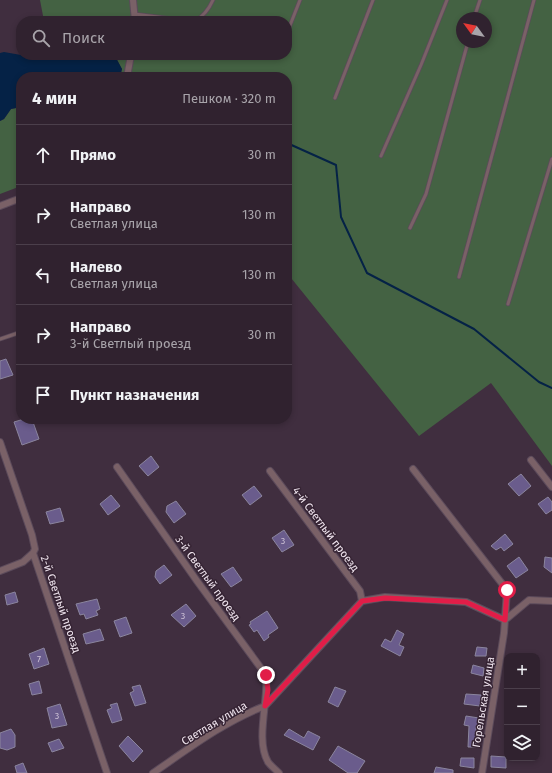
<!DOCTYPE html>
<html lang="ru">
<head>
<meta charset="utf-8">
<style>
	:root { --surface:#30222f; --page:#382a37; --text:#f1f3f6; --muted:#a8a4aa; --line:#4b3f4b }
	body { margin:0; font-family:"Fira Sans",sans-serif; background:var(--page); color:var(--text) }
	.controls { position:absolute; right:12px; bottom:12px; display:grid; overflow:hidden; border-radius:8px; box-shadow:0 2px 6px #0003 }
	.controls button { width:36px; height:36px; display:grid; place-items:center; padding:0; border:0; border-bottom:1px solid var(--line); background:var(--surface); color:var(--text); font:20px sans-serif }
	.compass { position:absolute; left:456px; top:12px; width:36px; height:36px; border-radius:50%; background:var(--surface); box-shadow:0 2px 6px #0003; rotate:303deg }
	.stop { position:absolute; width:12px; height:12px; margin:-9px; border:3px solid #e11d48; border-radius:50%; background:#fff }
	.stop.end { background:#e11d48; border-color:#fff; box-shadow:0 1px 4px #0008 }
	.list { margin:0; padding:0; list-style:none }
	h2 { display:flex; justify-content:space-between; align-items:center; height:52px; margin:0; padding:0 16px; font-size:17px }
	h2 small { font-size:13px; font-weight:400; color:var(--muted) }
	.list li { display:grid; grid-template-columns:26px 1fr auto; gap:12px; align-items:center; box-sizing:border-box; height:60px; padding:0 16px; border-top:1px solid var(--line) }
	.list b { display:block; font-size:15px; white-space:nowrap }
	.list p { margin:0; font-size:13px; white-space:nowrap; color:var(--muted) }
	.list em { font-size:13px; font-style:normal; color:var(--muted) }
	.icon { flex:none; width:22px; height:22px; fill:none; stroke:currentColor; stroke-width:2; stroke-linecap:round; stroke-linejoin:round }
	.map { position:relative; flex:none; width:552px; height:773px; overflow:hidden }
	.search { position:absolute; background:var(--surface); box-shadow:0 2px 6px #0003; left:16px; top:16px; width:276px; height:44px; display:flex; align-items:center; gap:10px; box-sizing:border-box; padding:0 14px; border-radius:16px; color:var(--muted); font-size:15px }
	.panel { position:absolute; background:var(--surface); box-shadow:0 2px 6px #0003; left:16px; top:72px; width:276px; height:352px; border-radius:16px }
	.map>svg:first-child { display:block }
</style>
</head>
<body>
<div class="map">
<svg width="552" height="773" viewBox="0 0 552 773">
	<rect width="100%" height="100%" fill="#402e3f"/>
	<!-- green -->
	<path fill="#446243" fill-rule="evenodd" d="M40,0H552V466L491,383L419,436L287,273V77H120L122,69L115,56L113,55H287V21H44ZM462,18H486V42H462Z
		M21,107V186L0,194V121L4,119L11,109Z"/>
	<!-- water -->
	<path fill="#052246" d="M4,52L21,55H113L115,56L122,69L120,77H21V107L11,109L4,119L0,121V53Z"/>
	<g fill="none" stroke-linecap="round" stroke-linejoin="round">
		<!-- stream -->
		<path stroke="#052246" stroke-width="2" d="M287,143L336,165L341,217L367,273L474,329L539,382L552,388"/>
	</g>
	<!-- building -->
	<path fill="#6a5c8c" stroke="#8b859e" d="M6,359L13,375L0,379V361Z
		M24,419H29L30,423L33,422L39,439L22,445L14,422Z
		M151,456L159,467L148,476L139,466Z
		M521,474L531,486L519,496L508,484Z
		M254,486L262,496L250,505L242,495Z
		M111,495L120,506L108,515L100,504Z
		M548,497L552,502V510L546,514L538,504Z
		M176,501L186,514L174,523L166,512L167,506Z
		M60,508L64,521L50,524L46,512Z
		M284,530L294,545L282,552L272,538Z
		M505,534L513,544L504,551L501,547L496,550L491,546Z
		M519,557L528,570L516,578L507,566Z
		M545,557L552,558V573L544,567Z
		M164,565L172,575L160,584L155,577L156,571Z
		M233,567L242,580L231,587L221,574Z
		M15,592L18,602L7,605L5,595Z
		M97,599L100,609L96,611L98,615L86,619L84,614L80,615L76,604Z
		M186,604L196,616L184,627L171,615Z
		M267,611L278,628L268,635L269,637L264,641L257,630L254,632L249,625L251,624L250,622Z
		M126,617L132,633L120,637L114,621Z
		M100,629L104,640L86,644L83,634Z
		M397,630L404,634L399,645L404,647L400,656L381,646L385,639L391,642Z
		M477,647L487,648L486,656H475Z
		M44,648L49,664L34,669L29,654Z
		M473,665L484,668L483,676L471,673Z
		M39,681L42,693L32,695L29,684Z
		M140,685L146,703L135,706L130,693L134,691L132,687Z
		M335,687L346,691L338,707L328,702Z
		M466,694L481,695L480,706L464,704Z
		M117,703L122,720L112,723L107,710L112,708L110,705Z
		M60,704L67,725L52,728L47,708Z
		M466,716L479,718L478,728L476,727V747H468L469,726L464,725Z
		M11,729L15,735V747L7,750L0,748V733Z
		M289,729L304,738L308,731L320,737L313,750L284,735Z
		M128,736L143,751L133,762L119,746Z
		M59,739L64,748L52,752L48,743Z
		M338,746L365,761L357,773H348L329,760Z
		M491,756L506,757V768L491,767Z
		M461,758H474V768L460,766Z
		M23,763L27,773H17L15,766Z
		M436,767L453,770V773H434Z"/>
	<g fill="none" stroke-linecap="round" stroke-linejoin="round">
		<!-- lane casing -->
		<g stroke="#5c4b5b" stroke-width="4.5">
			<path id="lane" d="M134,14L190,21
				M474,18L480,0
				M195,21C204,16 209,9 213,0
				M287,33L300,0
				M335,98L373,0
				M381,156L421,65L447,0
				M410,228L426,194L468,42
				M459,277L534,0
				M508,304L552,159
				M0,339L21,332"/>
		</g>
		<!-- street casing -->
		<g stroke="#5c4b5b" stroke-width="8">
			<path id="street" d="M133,0L135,21
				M127,77L131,55
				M0,206L21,198
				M0,442L32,535L35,549L33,553L107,773
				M531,460L552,487
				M117,467L197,581L266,675C269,699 255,740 268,762C271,766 275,769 279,773
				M413,469L507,590L504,633L482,773
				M270,471L360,591L362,601
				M0,571L23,562L33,553
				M153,773C188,749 225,721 265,706L362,601L385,597L466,602L505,620L529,600L552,601"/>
		</g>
		<!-- lane -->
		<use href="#lane" stroke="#7a6167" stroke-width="3"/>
		<!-- street -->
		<use href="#street" stroke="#7a6167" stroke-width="6"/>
	</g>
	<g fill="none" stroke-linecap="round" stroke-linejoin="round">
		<!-- route -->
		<path stroke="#e11d48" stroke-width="5" d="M266,675L268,690L265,706L362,601L385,598L466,602L505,620L507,590"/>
	</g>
	<g text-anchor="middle" stroke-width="3" stroke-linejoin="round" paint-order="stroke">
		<!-- number labels -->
		<g font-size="9" fill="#cec2d6">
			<text x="283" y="544">3</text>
			<text x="183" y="619">3</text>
			<text x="39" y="662">7</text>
			<text x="57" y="719">3</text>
		</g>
		<!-- street labels -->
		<g font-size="11" fill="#efe4ee" stroke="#362434">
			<text transform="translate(326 529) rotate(53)" y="4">4-й Светлый проезд</text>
			<text transform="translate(208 578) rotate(54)" y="4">3-й Светлый проезд</text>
			<text transform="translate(61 604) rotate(71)" y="4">2-й Светлый проезд</text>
			<text transform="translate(483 702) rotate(-81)" y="4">Горельская улица</text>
			<text transform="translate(214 723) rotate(-31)" y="4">Светлая улица</text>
		</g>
	</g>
</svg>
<div class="controls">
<button>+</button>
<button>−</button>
<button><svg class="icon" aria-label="layers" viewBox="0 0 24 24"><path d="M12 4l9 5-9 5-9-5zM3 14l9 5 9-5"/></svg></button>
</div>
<svg class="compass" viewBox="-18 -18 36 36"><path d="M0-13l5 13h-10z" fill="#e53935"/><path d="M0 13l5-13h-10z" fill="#a8a4aa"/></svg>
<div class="stop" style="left:507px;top:590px"></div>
<div class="stop end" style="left:266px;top:675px"></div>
<div class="search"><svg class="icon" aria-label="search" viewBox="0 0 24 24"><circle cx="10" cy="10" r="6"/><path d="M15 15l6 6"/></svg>Поиск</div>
<section class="panel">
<h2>4 мин<small>Пешком · 320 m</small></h2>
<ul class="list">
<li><svg class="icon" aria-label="ahead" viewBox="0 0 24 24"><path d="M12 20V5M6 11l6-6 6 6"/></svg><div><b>Прямо</b></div><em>30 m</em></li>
<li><svg class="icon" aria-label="right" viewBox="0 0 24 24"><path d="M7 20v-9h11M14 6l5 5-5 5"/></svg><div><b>Направо</b><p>Светлая улица</p></div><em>130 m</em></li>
<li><svg class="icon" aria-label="left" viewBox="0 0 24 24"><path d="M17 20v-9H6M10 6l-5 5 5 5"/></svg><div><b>Налево</b><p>Светлая улица</p></div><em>130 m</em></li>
<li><svg class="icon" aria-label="right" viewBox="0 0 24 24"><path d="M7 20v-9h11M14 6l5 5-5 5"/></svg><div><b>Направо</b><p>3-й Светлый проезд</p></div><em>30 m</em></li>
<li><svg class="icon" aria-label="arrive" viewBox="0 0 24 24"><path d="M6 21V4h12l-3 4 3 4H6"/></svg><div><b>Пункт назначения</b></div></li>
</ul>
</section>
</div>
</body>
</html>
